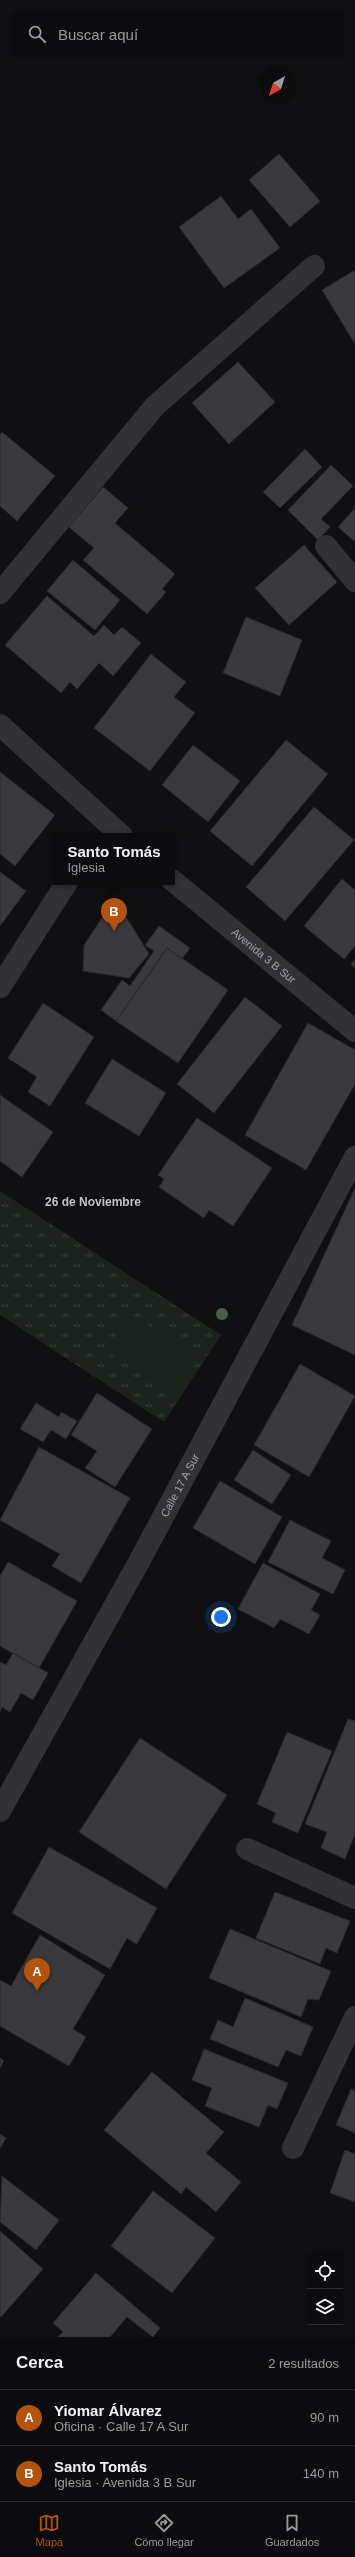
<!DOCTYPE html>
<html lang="es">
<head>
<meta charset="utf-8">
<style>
	:root { --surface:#0c0b0d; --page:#1a191b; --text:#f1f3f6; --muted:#9a9b9d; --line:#2c2b2e; --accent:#b45309 }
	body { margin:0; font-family:Arial,sans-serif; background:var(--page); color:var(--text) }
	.controls { position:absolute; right:12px; bottom:12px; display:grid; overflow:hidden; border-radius:0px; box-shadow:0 1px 3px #0004 }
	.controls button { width:36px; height:36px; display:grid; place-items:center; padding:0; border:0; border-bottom:1px solid var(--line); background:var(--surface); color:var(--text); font:20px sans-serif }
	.compass { position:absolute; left:259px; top:68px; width:36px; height:36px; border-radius:50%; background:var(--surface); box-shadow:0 1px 3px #0004; rotate:219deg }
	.you { position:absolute; left:221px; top:1617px; width:14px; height:14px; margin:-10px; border:3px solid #fff; border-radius:50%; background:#1a73e8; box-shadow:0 0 0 6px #1a73e833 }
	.badge { display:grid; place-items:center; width:26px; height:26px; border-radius:50%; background:var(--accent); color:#fff; font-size:13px; font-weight:700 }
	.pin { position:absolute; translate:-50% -33px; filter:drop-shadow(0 1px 2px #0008) }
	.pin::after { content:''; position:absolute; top:21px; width:14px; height:12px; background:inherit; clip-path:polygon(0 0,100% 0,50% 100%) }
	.popup { position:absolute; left:53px; top:833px; width:122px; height:52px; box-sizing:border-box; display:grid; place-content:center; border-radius:0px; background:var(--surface); filter:drop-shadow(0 1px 3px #0005); font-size:13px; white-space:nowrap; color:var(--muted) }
	.popup b { font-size:15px; color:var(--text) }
	.popup::after { content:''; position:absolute; left:50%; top:100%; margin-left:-8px; border:8px solid transparent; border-top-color:var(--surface) }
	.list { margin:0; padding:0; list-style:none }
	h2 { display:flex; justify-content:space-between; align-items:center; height:52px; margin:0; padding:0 16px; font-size:17px }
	h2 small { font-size:13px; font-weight:400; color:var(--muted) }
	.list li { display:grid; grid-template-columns:26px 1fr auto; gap:12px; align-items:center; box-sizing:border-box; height:56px; padding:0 16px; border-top:1px solid var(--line) }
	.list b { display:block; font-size:15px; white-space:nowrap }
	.list p { margin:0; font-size:13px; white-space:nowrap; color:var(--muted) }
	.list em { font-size:13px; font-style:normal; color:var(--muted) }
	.icon { flex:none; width:22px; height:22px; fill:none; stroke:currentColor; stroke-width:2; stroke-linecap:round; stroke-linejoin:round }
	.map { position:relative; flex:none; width:355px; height:2337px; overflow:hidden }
	.search { position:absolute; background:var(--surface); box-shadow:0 1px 3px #0004; left:12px; right:12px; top:12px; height:44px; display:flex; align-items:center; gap:10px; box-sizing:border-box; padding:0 14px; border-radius:0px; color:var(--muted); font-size:15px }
	.sheet { height:164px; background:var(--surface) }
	nav { display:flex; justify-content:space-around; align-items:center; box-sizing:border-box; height:56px; border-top:1px solid var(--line); background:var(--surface); font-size:11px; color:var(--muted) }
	nav a { display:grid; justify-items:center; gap:2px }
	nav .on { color:var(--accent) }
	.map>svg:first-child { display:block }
</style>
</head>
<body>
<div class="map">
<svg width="355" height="2337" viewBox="0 0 355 2337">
	<defs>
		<pattern id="grass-tufts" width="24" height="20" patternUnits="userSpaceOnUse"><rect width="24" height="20" fill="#1c231d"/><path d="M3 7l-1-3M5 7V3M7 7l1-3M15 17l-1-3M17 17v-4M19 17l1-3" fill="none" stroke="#3a403b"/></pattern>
	</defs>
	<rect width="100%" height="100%" fill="#100f11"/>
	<!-- grass -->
	<path fill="url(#grass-tufts)" d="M0,1191L221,1335L164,1422L0,1315Z"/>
	<!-- pitch -->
	<path fill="#1c231d" d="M129,1313L200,1356L178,1394L106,1351Z"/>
	<!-- building -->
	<path fill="#3a393e" stroke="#2a292d" d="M279,154L320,201L290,227L249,180Z
		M221,196L238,219L251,209L280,248L224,288L179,227Z
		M355,270V344L322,290Z
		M238,362L275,402L229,444L192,403Z
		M2,432L55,476L17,521L0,506V434Z
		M305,449L322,467L280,508L263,492Z
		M331,465L353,486L321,519L330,527L318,540L288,510Z
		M103,487L128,508L115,523L175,574L162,589L166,592L147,614L83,560L94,548L69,527Z
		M355,508V542L338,527Z
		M304,545L337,582L289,625L255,588Z
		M73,560L120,600L95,630L47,591Z
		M47,596L94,636L104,625L114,635L122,627L141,643L113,676L99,663L77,689L70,682L61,693L5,645Z
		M246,617L302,640L280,696L223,673Z
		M151,654L186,682L174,697L195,713L150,771L94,728Z
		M286,740L328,774L252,866L210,831Z
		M193,745L240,781L208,822L162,785Z
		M0,772L55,815L15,866L0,854Z
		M314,807L354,840L285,921L246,887Z
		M0,872L26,891L0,926Z
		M342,879L355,890V946L344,959L304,926Z
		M121,909L149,954L129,978L83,971L84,945L102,918Z
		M159,926L190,948L182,959L167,948L116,1021L101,1010L122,980L130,986L154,951L145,945Z
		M167,948L228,990L178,1063L116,1021Z
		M355,959V968L351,965Z
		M245,997L282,1026L214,1113L177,1084Z
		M43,1003L94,1037L50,1106L28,1092L37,1077L8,1058Z
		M308,1023L355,1050V1084L306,1170L245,1135Z
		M112,1059L166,1093L139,1136L85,1103Z
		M0,1095L53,1132L22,1177L0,1161Z
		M197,1118L272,1168L233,1226L209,1210L204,1218L159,1187L164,1179L158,1175Z
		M355,1188V1355L292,1325Z
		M300,1364L355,1396L309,1477L254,1445Z
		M97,1393L152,1429L115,1487L85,1468L97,1451L71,1435Z
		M36,1403L59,1417L61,1412L77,1421L66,1439L51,1430L43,1442L20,1429Z
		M39,1447L130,1498L81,1583L52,1566L60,1554L0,1520Z
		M253,1450L291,1475L272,1504L234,1480Z
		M220,1481L282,1517L255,1564L193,1528Z
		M290,1520L331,1541L322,1558L345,1570L333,1594L268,1562Z
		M8,1562L77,1601L39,1668L0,1646V1576Z
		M263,1563L320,1594L311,1610L320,1615L309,1634L280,1619L274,1628L238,1609Z
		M13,1653L48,1673L33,1700L21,1693L10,1712L2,1707L0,1712V1662L6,1665Z
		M348,1719L355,1721V1834L345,1859L321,1848L327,1832L305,1824Z
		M287,1732L332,1751L298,1833L272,1822L276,1813L257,1804Z
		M140,1738L227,1795L166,1889L79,1832Z
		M49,1847L157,1908L137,1944L127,1938L110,1969L12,1913Z
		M275,1892L350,1921L337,1953L326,1948L320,1964L256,1938Z
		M230,1929L331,1971L319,2000L308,1999L301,2017L209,1978Z
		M40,1935L105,1975L73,2029L86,2037L69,2066L0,2026V1980L11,1986Z
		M245,1998L313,2027L301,2056L286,2050L278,2067L210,2039L218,2020L233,2027Z
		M204,2049L288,2083L277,2109L268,2105L259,2127L205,2106L212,2088L192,2080Z
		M0,2058L4,2061L0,2068Z
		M152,2072L224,2132L206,2153L241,2182L216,2212L186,2187L181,2194L104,2130Z
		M351,2089L355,2091V2133L336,2125Z
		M0,2134L6,2138L0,2149Z
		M345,2150L355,2154V2202L330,2193Z
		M2,2176L59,2220L36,2250L0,2222Z
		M153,2191L215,2238L172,2293L111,2246Z
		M0,2231L43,2269L1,2317L0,2316Z
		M96,2273L160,2328L153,2337L127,2317L110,2337H58L63,2332L53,2323Z"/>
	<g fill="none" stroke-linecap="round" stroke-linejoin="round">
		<!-- minor -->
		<g stroke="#313136" stroke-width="22">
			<path d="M326,546L355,581"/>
			<path d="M0,593L155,406L314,266"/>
			<path d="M0,725L122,836"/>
			<path id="s1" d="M172,880L355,1031"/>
			<path d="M0,987L67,882"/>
			<path id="s2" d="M0,1811L140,1560L355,1157"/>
			<path d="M247,1849L355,1898"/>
			<path d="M293,2148L355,2017"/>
		</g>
	</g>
	<!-- trees -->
	<circle fill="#495d4e" cx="222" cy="1314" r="6"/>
	<g text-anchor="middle" stroke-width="3.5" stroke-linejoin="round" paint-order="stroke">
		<!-- street labels -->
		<g font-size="11" fill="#a1a4b1" stroke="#0b0a0c">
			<text dy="4" stroke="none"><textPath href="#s1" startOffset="119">Avenida 3 B Sur</textPath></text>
			<text dy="4" stroke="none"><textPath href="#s2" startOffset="372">Calle 17 A Sur</textPath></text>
		</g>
		<!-- neighbourhood labels -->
		<g font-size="12" font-weight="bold" fill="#c2c3ce" stroke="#0b0a0c">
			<text x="93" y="1206">26 de Noviembre</text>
		</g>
	</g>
</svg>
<div class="controls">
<button><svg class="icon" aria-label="locate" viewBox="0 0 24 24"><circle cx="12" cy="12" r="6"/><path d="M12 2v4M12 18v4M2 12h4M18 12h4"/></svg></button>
<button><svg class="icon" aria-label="layers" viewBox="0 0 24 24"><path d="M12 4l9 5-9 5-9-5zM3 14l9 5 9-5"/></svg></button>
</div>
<svg class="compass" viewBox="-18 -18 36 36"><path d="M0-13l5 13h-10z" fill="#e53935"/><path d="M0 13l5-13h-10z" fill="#9a9b9d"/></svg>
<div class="you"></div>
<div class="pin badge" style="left:37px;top:1991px">A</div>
<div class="pin badge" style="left:114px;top:931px">B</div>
<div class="popup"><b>Santo Tomás</b>Iglesia</div>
<div class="search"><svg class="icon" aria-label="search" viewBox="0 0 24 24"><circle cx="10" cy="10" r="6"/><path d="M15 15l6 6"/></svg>Buscar aquí</div>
</div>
<section class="sheet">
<h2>Cerca<small>2 resultados</small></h2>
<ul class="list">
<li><span class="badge">A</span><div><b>Yiomar Álvarez</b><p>Oficina · Calle 17 A Sur</p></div><em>90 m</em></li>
<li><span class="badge">B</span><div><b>Santo Tomás</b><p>Iglesia · Avenida 3 B Sur</p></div><em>140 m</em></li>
</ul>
</section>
<nav>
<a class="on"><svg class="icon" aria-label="map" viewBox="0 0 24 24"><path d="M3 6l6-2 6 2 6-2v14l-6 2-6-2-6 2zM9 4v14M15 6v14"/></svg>Mapa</a>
<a><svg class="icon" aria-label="directions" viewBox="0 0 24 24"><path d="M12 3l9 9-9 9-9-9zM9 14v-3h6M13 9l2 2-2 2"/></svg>Cómo llegar</a>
<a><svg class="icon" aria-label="saved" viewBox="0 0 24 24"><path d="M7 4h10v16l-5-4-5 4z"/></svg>Guardados</a>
</nav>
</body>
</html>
